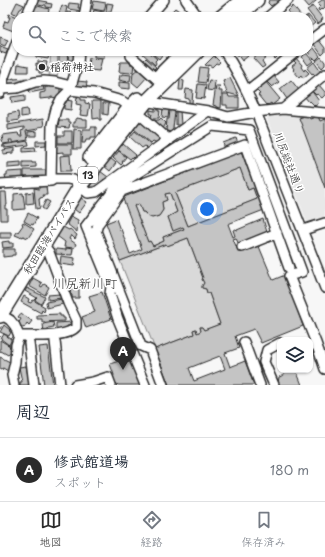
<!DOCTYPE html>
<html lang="ja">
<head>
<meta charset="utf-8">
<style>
	:root { --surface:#fff; --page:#f2f2f3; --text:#1f2937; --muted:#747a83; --line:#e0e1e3; --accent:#2b2b2b }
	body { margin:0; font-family:"Playpen Sans","Klee One",sans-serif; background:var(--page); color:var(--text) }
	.controls { position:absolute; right:12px; bottom:12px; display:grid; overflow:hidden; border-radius:8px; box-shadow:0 1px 3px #0004 }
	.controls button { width:36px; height:36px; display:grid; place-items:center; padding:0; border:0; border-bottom:1px solid var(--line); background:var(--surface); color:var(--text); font:20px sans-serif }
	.you { position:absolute; left:207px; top:209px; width:14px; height:14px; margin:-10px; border:3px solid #fff; border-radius:50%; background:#1a73e8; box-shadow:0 0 0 6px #1a73e833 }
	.badge { display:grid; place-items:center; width:26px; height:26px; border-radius:50%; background:var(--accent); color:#fff; font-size:13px; font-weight:700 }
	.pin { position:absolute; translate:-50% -33px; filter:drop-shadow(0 1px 2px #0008) }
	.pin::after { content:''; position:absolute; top:21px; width:14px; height:12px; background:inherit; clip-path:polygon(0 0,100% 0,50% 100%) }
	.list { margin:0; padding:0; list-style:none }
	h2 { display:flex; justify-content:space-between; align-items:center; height:52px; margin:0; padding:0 16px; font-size:17px }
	h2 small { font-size:13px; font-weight:400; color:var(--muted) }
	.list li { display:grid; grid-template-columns:26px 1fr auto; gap:12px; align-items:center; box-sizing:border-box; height:64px; padding:0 16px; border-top:1px solid var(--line) }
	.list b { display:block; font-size:15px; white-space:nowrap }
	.list p { margin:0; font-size:13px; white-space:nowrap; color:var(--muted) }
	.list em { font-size:13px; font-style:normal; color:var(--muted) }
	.icon { flex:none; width:22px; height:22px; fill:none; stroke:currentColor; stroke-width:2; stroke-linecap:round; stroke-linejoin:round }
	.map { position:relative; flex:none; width:325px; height:385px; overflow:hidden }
	.search { position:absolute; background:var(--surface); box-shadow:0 1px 3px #0004; left:12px; right:12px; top:12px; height:44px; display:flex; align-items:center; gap:10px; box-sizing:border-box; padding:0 14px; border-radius:16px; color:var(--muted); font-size:15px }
	.sheet { height:116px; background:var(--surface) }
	nav { display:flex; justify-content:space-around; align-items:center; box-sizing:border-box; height:56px; border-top:1px solid var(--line); background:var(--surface); font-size:11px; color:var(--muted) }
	nav a { display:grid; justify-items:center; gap:2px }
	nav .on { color:var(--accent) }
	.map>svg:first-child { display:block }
</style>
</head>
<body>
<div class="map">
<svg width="325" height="385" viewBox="0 0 325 385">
	<rect width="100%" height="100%" fill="#f7f7f7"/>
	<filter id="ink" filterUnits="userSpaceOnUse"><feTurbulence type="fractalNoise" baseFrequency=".025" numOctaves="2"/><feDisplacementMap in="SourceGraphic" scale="8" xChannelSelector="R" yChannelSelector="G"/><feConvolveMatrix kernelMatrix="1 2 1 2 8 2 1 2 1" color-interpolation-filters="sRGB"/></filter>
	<g filter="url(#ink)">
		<!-- built -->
		<path fill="#e8e8e8" d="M296,113L325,116V218L311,224L307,222L267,119L269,116Z"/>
		<!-- green -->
		<path fill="#d9d9d9" stroke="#828282" d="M51,51H57L58,69L57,78L49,77Z
			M240,168L248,190L253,188L257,199L188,226L175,193Z
			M170,193L177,212L168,217L173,230L183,227L184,229L163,237L164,241L153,246L150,241L148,242L134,206L139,204L142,212H144C147,218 153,219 159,216L163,210L162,202L167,200L165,194Z
			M188,238L203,278L202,279L204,283L202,286V288L206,289L207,293H209L220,324L204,330L202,327H200L201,331L197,333L196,329L193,330L194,334L155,349L120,261L166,244L167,246Z"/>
		<!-- building -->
		<path fill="#c4c4c4" stroke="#2b2b2b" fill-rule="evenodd" d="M36,0L47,2L46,3L52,4L51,8L46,7V5H44L43,6L35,4Z
			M269,0H284L276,7L274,4L271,6L268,3Z
			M303,0H317L309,7Z
			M322,0H325V7L322,10L321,9L319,11L318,9L321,6L318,3Z
			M94,1L106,3L104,11L92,9Z
			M17,2L24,5L21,9H20L17,15L12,12Z
			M69,3L79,4L78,8H81V11L68,9Z
			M107,3L113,4L111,11H108L107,12L106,11Z
			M34,5L49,9L48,15L38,12L37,14L32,12Z
			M62,5L67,7L65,17H60L61,16H58Z
			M293,6L300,15L297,17H293L288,11Z
			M313,6L323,19L321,20L322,21L318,24L307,10Z
			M175,8L179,11L178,13L179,14L176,17H166Z
			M94,10L108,13L107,17H98L92,16Z
			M67,12L76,13V12H80V16H78L77,17H67Z
			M9,14L17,17L16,32L3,27L5,21L8,22L10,17H8Z
			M308,15L315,23L310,27L308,25V17H305Z
			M0,37L8,40L5,46L0,44Z
			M318,39L325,48V52L322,55L313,43Z
			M0,46L8,49L6,54L0,52Z
			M314,48L320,56L316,60L314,58L313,59L308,52Z
			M35,51H48L47,54L49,55L48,59L36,57V55H35Z
			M59,51H67L68,63H59Z
			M69,51H74V60H68Z
			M142,51H148L157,59L155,61L156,63L155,65L141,52Z
			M149,51H157L162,55L159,59Z
			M242,51H244L248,56L242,61L237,54Z
			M262,51H275L278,56L275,59L270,53L266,56Z
			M94,52L104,53V58L94,57Z
			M261,52L266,58L262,61L265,66L262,68L253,58Z
			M306,53L313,61L308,65L302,57Z
			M214,56L220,62L218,64L216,63L212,67L209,65L208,66L205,65Z
			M295,57L302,65L301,67L304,71L305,69L309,73L303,78L301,75L299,77L293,70L294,69L292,66L296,63L292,59Z
			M321,57L325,62V65L322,68L316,61Z
			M89,58L102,59L99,71L89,70V65H88Z
			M146,58L156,67L153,70L143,61Z
			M38,61L47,62L46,67L48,68V72L43,71V73H39V70H36L37,66H36V63L38,64Z
			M121,62H130V64H134L133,72H131V73L119,72L120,63Z
			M314,62L321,72L316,76L313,73L312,74L307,68Z
			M18,64L28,66V72H17Z
			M200,67L208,68L206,83L198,82Z
			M139,68L148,76L138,87L132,82L133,73Z
			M122,74L131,75L130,81H128V82L119,80L120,75H122Z
			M274,76L279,82L272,87L267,82Z
			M14,78V79L28,78L29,81L7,86L8,80Z
			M230,78L239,96L227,93L223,81Z
			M180,80L184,81L183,90H179Z
			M209,80L215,81L214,91L207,90Z
			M291,80L299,90L287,99L280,89Z
			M77,81L87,82L86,88L76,86Z
			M265,81L280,99L272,105L271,103L268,105L267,104L266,105L258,95L260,94L255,89Z
			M119,82L130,83V89L120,88V87H119Z
			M41,84V87L43,86L44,90L29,93L28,90H30L29,87Z
			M49,84L60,86V95H58L57,98L51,97V98L40,99V93L45,92V87H48Z
			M198,84L206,85L204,99L196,98Z
			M319,85L325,92V95L322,98L317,94L316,95L312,91Z
			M216,86H220L219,91H222L221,108L216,107V106L213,105Z
			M186,89L193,90L192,103H189V99L185,98Z
			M311,90L319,101L318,102L319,103L315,106L310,101L309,102L304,96Z
			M223,94H228L229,97H239V108H227V105H223Z
			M25,95V101L12,103L11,97Z
			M77,97L81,98V100H85V103L90,104L88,116L80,115L81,111H80L81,105L76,104Z
			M66,100L72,101L71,110L64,109V103H66Z
			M92,101H101V120H99V118L93,119Z
			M103,103H109L108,115L103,114Z
			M155,108L158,109V111H160L159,118H154V120L151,117L152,114H150V110L155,111Z
			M163,108L169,109L168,118L162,117Z
			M27,109L28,116L21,117V110Z
			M170,110H174V112H175L173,128H175V130H172V132L166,131L167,119H169Z
			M176,110H180L181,125H176Z
			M18,112L19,120L8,122V114Z
			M308,115L310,119L318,116L320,121L325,119V188L299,118Z
			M77,118L82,119V120H87V127H73V122H75V119H77Z
			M161,118L166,123L163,129L155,121L157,120H159Z
			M43,119L44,126L38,127V129L26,131L28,140L12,143V140H9L10,143L3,144V142H2L1,140H3L2,135L18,133L19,136H22L21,131L24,130V127L8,130V125Z
			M59,120H68V122H70L69,128L58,127Z
			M140,121L160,139L159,143H157L153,141L151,143L134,129Z
			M91,127H96V137H91V139H86L85,143H82L83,129H91Z
			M74,129L81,130V149H73Z
			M37,131V136H28V132Z
			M64,131H72V143H58V136H64Z
			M135,131L153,146L149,150L145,146L142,148L130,137Z
			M236,138L238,144L225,149L223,143Z
			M28,141L29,145L5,148V146H2V145Z
			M36,141H46V145L36,146Z
			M54,144H72V154H63V152L54,153Z
			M123,144L136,155L133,158L132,157L130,159L117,149L121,145L122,146Z
			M35,147L36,151L23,152V148Z
			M15,148V151H13V153L3,154V150Z
			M119,151L126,157L122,162L123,163L121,165L113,158Z
			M241,151L264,210L228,224L233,237L235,236L233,230L236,229L237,230L263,219L267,232L238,243L236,238L233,239L239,253L258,244L273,280L285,275L303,326L261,343L254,329L235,336L239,348L225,353L230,367L245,361L254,385H169L155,349L194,334L193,330L196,329L197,333L201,331L200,327H202L204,330L220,324L209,293H207L206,289L202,288V286L204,283L202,279L203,278L188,238L167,246L166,244L120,261L106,223L116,219L120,230L121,229L130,254L142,249L123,199H124V197ZM240,168L248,190L253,188L257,199L188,226L175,193ZM170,193L177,212L168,217L173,231L183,227L184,229L163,237L164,241L153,246L150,241L148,242L134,206L139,204L142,212H144L148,216L152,218L159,216L163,210L162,202L167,200L165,194ZM220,356L225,369L194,381L189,368Z
			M70,155L71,171H61L60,156Z
			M110,158L116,163L110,171L104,166Z
			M21,162V167L8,168V163Z
			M23,162H32V163H36V167L23,168Z
			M24,170H46V178L24,177Z
			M23,171V179L6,180L5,175H7V172Z
			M100,171L108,177L106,181L104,179L98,186L92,190L89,188L93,181L94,182L100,174L98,173Z
			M46,186L47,195H43L44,197L40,198V199H39L40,208L36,209L34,188L39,189V187Z
			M0,192H6L7,205H5V209H7V220H1Z
			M33,192L34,203L26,204V193Z
			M23,193L25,209L13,210V202H14V194Z
			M81,198L87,202L79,213L74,209Z
			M46,200L50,202L45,210L42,208Z
			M28,213L37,218L33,225L31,224V225L24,221Z
			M71,216L78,220L77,232L67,224Z
			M23,222L34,229L28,238L23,236V237L21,236L20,237L15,235L17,232H18L23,225L22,224Z
			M63,227L69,230L70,229L77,235L75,239L71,235L69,239L76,244L74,248L64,247L65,242L57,236Z
			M0,232H11V238H0Z
			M9,241V243H13V247L3,248L2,242Z
			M66,248L73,249L72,255L56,254V249L66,250Z
			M3,249H15V255H12V256L3,257Z
			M61,256L75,258L74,266L60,264Z
			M33,278L42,283L40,286L42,287L44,284L49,287L45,295L29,286Z
			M71,287H74V288H77V287H79V298H72V295L70,294Z
			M27,288L45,297L41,304L35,300L37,298L25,291Z
			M102,292L111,319L86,328L82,317L95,312L89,296Z
			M60,294L61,298L48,300V295Z
			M24,296L29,299L28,302L31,303L33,300L45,307L44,309H45L44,312L42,310L41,313L21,302Z
			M62,299L63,304L47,308L46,302Z
			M21,313L32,321L29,325L27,323L24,328L18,324L21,319L18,317Z
			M60,314V316H63V318H65V321L42,322V319H37V315Z
			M53,322L54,327L48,328L49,333H44L43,324Z
			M72,322L73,326H67V329L56,330V323Z
			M4,325L10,330L9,331L11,332L9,336L0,332Z
			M4,334L11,339V341L9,345L1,339Z
			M0,340L10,346L9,347L11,348L10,350L11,351L8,355L1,351L0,352Z
			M48,346L53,385H44L39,347Z
			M0,357L10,362V368L8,371L3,368L2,370L0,369Z
			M130,357L140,385H118L117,384L112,381L114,375L110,364Z
			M26,366L28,376H30V379H28L29,385H20V382H22L19,367Z
			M282,370H296L302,385H280L278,383L279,377L284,375Z"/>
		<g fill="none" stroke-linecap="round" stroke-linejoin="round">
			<!-- minor casing -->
			<g stroke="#2b2b2b" stroke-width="12">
				<path id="minor" d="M186,0L198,17
					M26,17L33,0
					M84,17L87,0
					M149,17L164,0
					M268,17L288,0
					M308,42L325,29
					M131,51V56L160,82
					M224,51C237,70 247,91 256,112L325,288
					M1,89L17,88L35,82L44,81L55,82L71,86
					M70,90L94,93L122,101L137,112L169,140
					M247,91L297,51
					M0,93L4,77L17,41
					M143,101L208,111L228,117L256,112L283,109L325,113
					M283,109L325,74
					M51,181L52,125L56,109L61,99L70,90L78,63L79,51
					M0,184L51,181L54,179H68L73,180L88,193L96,192L208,111
					M303,230L325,223
					M242,247L277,233
					M0,314L10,320L15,326L19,336L16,345L15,362L12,375L14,385
					M19,336C33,336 67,338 76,327V320L68,303L49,252L43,245
					M55,341L60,385
					M244,342L260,385
					M29,343L34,385
					M310,346L316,343L325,369
					M75,385L93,382L108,377L111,385
					M145,385L118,319L110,294L111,287L86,226L117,186L212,126L249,130L302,272L289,276L316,343
					M163,385L150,350L141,346L96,231L98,224L122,191L245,145L289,268
					M274,385L264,362L267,350L280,343"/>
			</g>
			<!-- highway casing -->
			<g stroke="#2b2b2b" stroke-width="16">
				<path id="highway" d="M221,17L242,0
					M237,17L257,0
					M158,77L184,51
					M90,158L130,107L138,99
					M0,316L80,186L146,102L198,51"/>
			</g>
			<!-- path -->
			<path stroke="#2b2b2b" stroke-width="1" stroke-dasharray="3 3" stroke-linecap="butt" d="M0,329L2,325
				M0,336L1,337"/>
			<!-- minor -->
			<use href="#minor" stroke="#fff" stroke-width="9"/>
			<!-- highway -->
			<use href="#highway" stroke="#fff" stroke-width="13"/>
		</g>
	</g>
	<!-- markers -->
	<circle fill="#2b2b2b" stroke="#fff" stroke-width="1.5" cx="42" cy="67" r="4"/>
	<g text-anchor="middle" stroke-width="3" stroke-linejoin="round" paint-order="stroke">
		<!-- shield labels -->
		<rect fill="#fff" stroke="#6b6b6b" stroke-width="1" x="78" y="167" width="20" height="16" rx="3"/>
		<g font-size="10" font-weight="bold" fill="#2b2b2b">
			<text x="88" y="179">13</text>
		</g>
		<!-- poi labels -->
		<g font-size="11" font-weight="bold" fill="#2b2b2b" stroke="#fff" text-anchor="start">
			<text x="50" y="71">稲荷神社</text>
		</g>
		<!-- street labels -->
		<g font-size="11" fill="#2b2b2b" stroke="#fff">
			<text transform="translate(289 163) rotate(69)" y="4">川尻総社通り</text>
			<text transform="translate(49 236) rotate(-58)" y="4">秋田臨海バイパス</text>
		</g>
		<!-- quarter labels -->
		<g font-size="13" fill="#2b2b2b" stroke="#fff">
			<text x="85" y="288">川尻新川町</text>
		</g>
	</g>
</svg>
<div class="controls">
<button><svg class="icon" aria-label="layers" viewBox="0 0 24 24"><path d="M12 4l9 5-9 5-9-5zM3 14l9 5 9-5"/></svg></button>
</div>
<div class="you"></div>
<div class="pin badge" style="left:123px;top:370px">A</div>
<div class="search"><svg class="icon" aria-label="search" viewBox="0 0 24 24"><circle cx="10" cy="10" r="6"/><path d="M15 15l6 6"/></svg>ここで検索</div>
</div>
<section class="sheet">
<h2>周辺<small></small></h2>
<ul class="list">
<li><span class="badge">A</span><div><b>修武館道場</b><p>スポット</p></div><em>180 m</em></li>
</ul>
</section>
<nav>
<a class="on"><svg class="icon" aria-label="map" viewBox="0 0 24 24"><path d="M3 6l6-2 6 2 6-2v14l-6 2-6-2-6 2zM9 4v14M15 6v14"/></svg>地図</a>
<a><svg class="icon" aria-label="directions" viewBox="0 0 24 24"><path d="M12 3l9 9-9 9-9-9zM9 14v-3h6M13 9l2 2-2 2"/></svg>経路</a>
<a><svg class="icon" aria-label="saved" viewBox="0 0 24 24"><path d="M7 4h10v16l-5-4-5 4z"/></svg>保存済み</a>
</nav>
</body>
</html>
